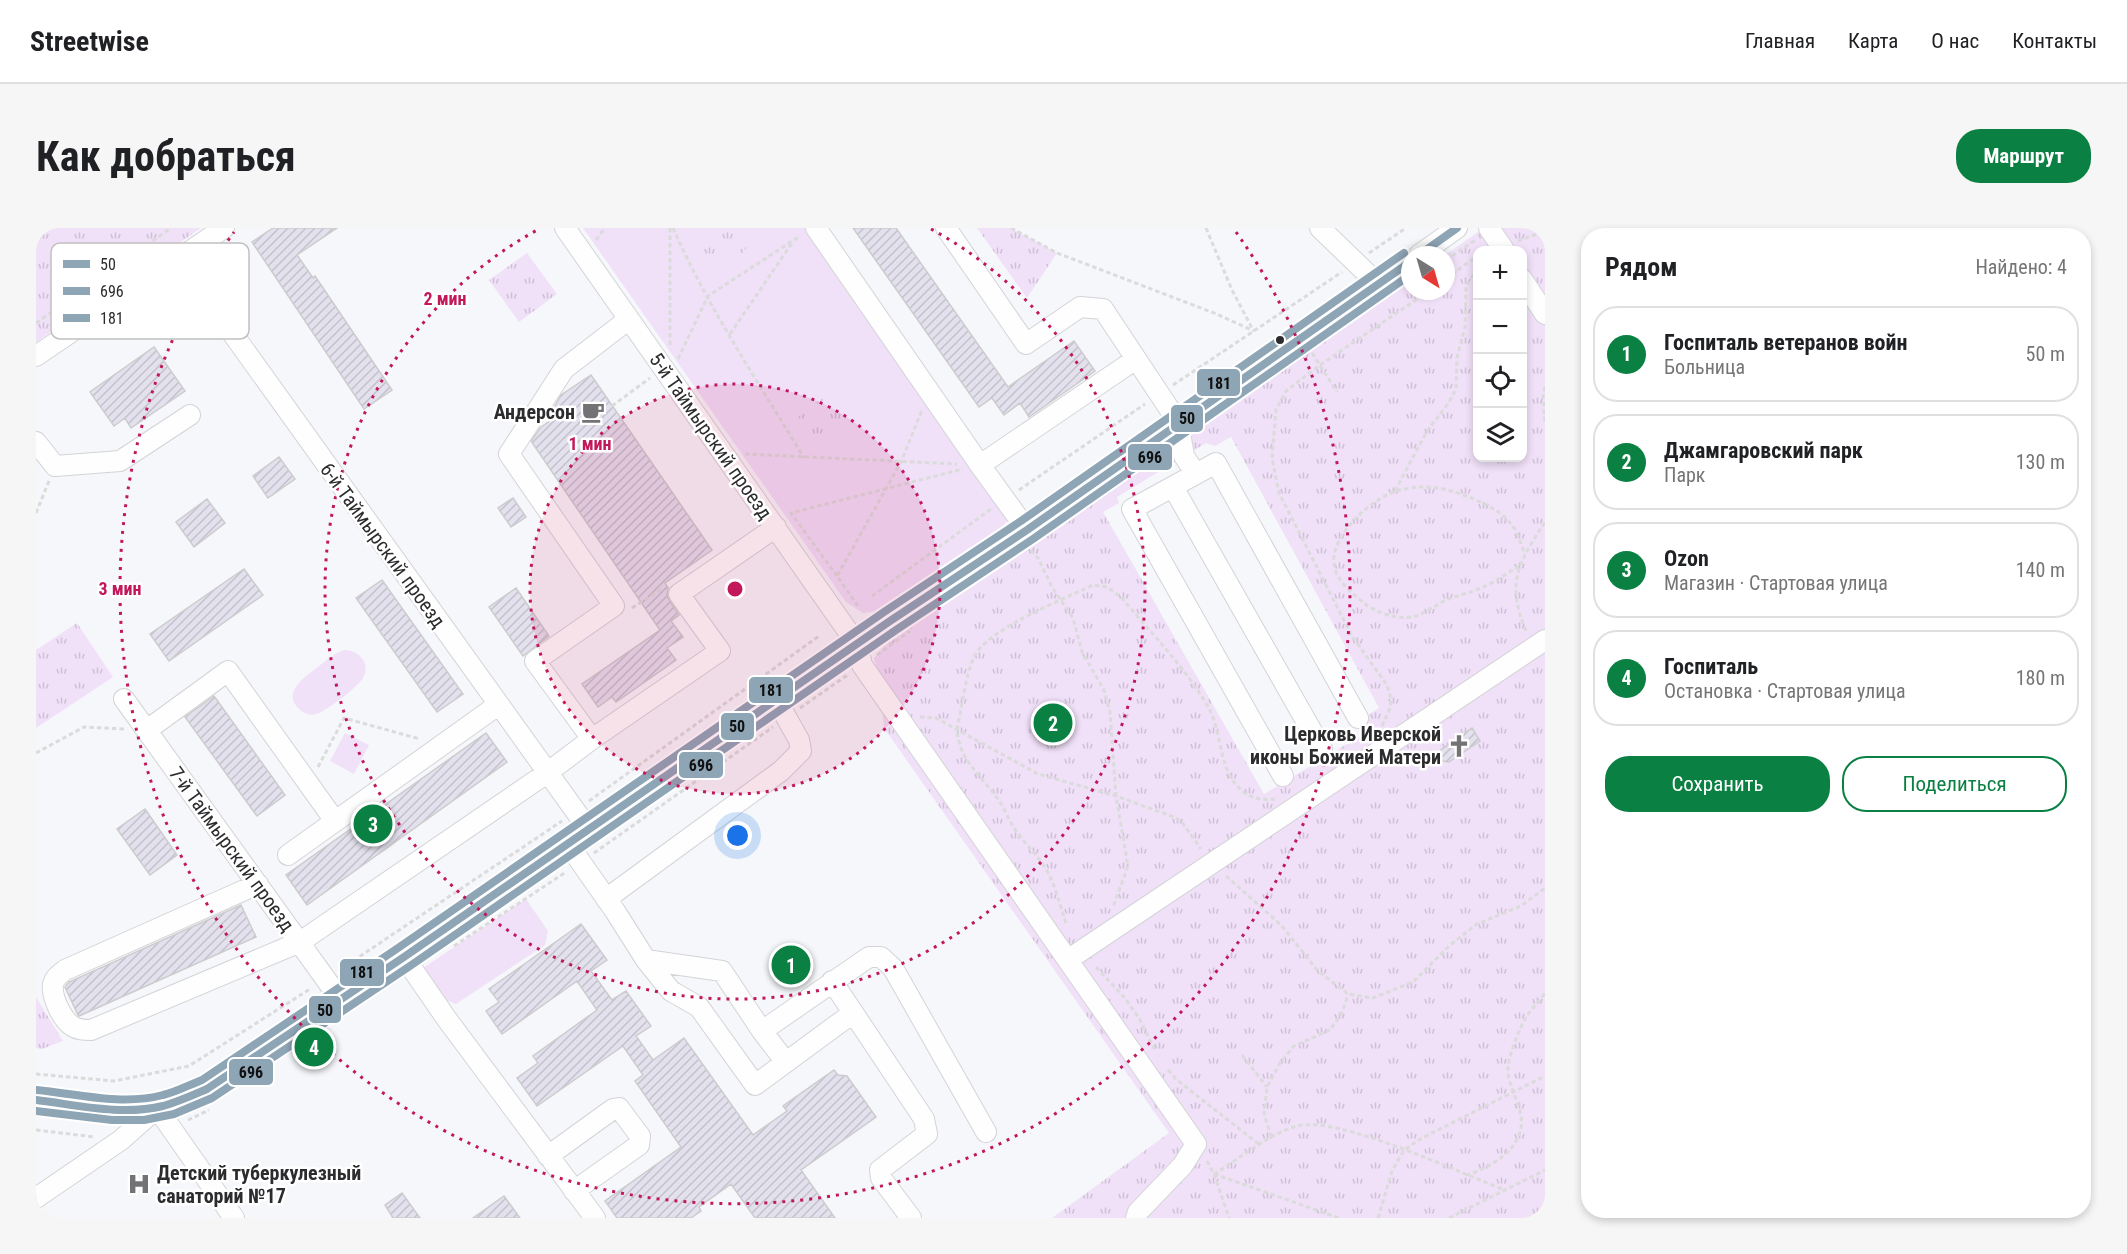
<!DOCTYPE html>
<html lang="ru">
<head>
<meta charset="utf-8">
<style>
	:root { --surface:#fff; --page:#f6f6f6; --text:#202124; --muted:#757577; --line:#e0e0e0; --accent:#0b8043 }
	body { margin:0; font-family:"Roboto Condensed",sans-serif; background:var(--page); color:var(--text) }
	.controls { position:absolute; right:18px; top:18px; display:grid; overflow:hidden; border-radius:12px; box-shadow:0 3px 9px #0003 }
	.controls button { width:54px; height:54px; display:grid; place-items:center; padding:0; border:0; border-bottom:2px solid var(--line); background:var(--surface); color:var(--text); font:30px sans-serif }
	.compass { position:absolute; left:1365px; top:18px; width:54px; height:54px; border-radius:50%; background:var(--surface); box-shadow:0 3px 9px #0003; rotate:143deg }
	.you { position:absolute; left:702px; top:608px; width:21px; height:21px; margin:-15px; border:4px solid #fff; border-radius:50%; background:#1a73e8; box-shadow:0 0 0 9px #1a73e833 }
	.badge { display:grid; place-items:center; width:39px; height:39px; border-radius:50%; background:var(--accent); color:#fff; font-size:20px; font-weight:700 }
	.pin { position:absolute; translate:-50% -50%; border:3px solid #fff; box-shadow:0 2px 6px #0006 }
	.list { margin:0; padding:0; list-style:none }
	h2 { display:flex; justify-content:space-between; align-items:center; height:78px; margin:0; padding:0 24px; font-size:26px }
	h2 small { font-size:20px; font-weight:400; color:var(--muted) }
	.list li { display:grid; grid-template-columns:39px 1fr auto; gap:18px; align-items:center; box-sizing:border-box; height:96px; margin:0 12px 12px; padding:0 12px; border:2px solid var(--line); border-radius:24px }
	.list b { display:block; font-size:22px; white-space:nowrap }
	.list p { margin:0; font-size:20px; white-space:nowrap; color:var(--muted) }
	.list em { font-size:20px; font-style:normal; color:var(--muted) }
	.actions { display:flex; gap:12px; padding:18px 24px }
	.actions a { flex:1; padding:14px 0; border:2px solid var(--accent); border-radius:24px; text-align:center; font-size:21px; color:var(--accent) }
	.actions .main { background:var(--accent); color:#fff }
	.icon { flex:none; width:33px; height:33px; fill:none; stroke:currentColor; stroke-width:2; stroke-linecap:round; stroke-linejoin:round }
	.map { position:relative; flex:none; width:1509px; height:990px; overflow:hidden; border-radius:24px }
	header { display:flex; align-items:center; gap:36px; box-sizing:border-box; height:84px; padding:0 30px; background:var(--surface); border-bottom:2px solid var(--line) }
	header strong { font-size:28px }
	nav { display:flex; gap:33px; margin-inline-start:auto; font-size:21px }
	.intro { display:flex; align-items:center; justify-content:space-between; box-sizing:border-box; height:144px; padding:0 36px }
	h1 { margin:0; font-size:42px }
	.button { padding:15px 27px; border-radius:24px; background:var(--accent); color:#fff; font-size:21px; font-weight:700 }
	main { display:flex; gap:36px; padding:0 36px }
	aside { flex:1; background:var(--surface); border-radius:24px; box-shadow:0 3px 9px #0003 }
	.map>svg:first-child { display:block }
</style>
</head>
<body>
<header>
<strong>Streetwise</strong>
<nav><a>Главная</a><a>Карта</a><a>О нас</a><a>Контакты</a></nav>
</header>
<div class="intro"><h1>Как добраться</h1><a class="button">Маршрут</a></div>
<main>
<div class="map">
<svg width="1509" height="990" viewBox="0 0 1509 990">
	<defs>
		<pattern id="park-tufts" width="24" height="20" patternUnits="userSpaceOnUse" patternTransform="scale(1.5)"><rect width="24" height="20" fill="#f0e0f8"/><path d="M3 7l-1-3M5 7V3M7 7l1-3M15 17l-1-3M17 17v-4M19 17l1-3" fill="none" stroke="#cec0d5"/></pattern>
		<pattern id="building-hatch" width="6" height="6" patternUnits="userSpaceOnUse" patternTransform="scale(1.5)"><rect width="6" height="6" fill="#e4e1ee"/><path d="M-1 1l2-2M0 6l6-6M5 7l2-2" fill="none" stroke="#c4c1cc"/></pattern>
	</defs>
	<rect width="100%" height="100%" fill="#f6f7fa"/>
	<!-- grass -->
	<path fill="#f0e0f8" d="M547,0H773L972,292L966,299L857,376L841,383L827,385L810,374Z
		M309,422C324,423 335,436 327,450C323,458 288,485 280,486C274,488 267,485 263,481C245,464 270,448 282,439C291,432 299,424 309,422Z
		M309,505L333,517L318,546L294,533Z
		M490,671L512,703L509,717L420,776L409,772L387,740Z"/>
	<!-- park -->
	<path fill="url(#park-tufts)" fill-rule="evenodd" d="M0,0H165L0,114Z
		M679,0H710L715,8C709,27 704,28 687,36L673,32L667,21L666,11Z
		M941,0H975L1021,25L991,70Z
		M1448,0H1509V990H1016L1133,905L848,500L843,445L838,431L847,419L1374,51V63H1410L1409,27ZM1442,22H1486V230H1442ZM1195,209L1343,480L1328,489L1331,504L1228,566L1067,284L1083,275L1081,269L1170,215L1179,218Z
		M491,25L521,66L483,94L453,52Z
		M796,162L817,189L780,215L762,189Z
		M41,395L77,449L0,500V422Z
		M0,769L27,813L6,821L0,820Z"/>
	<!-- building -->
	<path fill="url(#building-hatch)" stroke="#ccccce" stroke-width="1.5" d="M237,0H301L261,27L277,50L279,48L356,162L328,181L216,14Z
		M817,0H860L972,159L1038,113L1059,143L993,189L984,175L968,187L956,170L943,179Z
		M118,119L149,163L95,200L89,190L78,198L54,164Z
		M555,147L676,322L629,355L632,360L631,367L633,372L643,387L635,393L647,409L631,420L640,432L580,474L576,469L562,479L546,456L624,402L495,213L505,199L524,186L519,178L525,167Z
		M243,229L259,251L232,270L217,248Z
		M477,270L490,289L475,299L462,280Z
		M171,271L189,295L158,319L140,294Z
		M208,341L227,367L133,433L114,406Z
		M346,352L427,466L401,484L320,370Z
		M480,360L513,408L487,428L453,379Z
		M178,468L249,567L221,588L149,489Z
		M1436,500L1444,513L1413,534L1407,533L1404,528L1405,522Z
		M450,505L471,534L271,677L250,647Z
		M109,581L141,627L114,647L81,601Z
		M205,677L220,709L43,788L42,787L29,759L33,754Z
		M545,696L571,732L555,743L576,772L590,763L615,798L600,808L617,832L648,810L717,907L751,883L747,878L798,842L802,847L811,848L840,889L765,942L799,990H719L695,956L663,979L665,983L655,990H581L569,973L645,919L599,853L607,847L587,818L501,878L481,850L502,835L497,828L561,782L541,753L466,806L450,783L463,774L453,761Z
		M366,965L384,990H357L349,977Z
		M468,968L484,990H437Z"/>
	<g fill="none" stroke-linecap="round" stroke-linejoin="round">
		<!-- minor casing -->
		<g stroke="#d3d4d7" stroke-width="22">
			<path id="minor" d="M529,0L804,392L821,416L826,437L1160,916L1147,937L1102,984L1100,990
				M780,0L944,237L991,302
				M910,0L990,116L1044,79L1067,81L1142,194L1148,228L1160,246
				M1284,0L1342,56
				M1453,0L1468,22
				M1383,27L1421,0
				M143,31L553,602
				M1486,51L1509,86
				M0,128L188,0
				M0,214L19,238L84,233L154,187
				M944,237L1100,131
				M1137,259L1286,521
				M88,471L304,771
				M111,502L192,443L299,593
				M556,511L684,423L643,366L740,299
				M1247,548L1096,281L1180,235L1322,490
				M532,616L579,683L610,732L635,763L663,779L719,857L817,785
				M252,627L462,477
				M222,656L29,742C24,746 19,749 17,756C15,769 26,791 36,798C42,802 48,802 55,802L264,714L511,545L556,511L499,433L578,378L473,226L528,141L593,91
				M570,671L745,543L765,523L763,512L741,473
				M368,729L410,790L559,990
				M1033,731L1509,412
				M610,732L686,743L726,803L749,833
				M796,753L888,891L891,906L844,942L845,950L875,990
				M726,803L833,729H845L857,740L950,904
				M0,872C39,876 83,887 122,879C139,876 155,868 171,861L368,729L854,393L991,302L1374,34
				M512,928L577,881L583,880L604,908L603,917L538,963
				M0,970L85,912L121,880L198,990"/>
		</g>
		<!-- path -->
		<path stroke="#dbdbdb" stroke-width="3" stroke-dasharray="4.5 3" stroke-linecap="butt" d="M634,0V118
			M637,0C672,80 723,155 768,230
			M975,0L1021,25L1178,85L1218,103
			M1170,0L1196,62L1217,102
			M560,12L569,0
			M1482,13L1509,3
			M1333,25L1370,0
			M1410,32L1441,11
			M1410,51L1442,27
			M0,95L135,0
			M694,106L756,15
			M1276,125L1301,164
			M642,131L672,68L764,8
			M1137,157L1306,44
			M1509,159L1507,168L1509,194
			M576,178L614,150
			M709,226L921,236
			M983,262L1109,176
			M1359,263L1391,203L1412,176L1420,161L1421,130L1429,99L1430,58L1442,40
			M0,285L13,253
			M995,322L1002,330L1016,359L1037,390L1046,424L1068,462L1074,484L1080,568L1092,638L1077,679
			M1483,338C1471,345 1459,354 1447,359C1435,365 1421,367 1408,373C1399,378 1389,385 1380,388C1363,393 1341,385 1328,375C1316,365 1300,353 1298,336C1294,306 1341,265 1368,261C1387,257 1404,259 1422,265C1441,272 1463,280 1476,297C1482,305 1485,317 1489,326
			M801,348L755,285L927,241
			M836,368L955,281
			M822,378L801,348L865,234L886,182
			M596,380L626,361
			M1490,403C1470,355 1482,335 1509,294
			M841,427L874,403
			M764,480L813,446
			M884,489L900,490L1002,546L1080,568L1138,589L1146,594L1165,621
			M1346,498L1355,478L1354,467L1351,457L1316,408L1243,265L1236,230L1240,182L1250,163L1284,137L1393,63
			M0,525L48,499L88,501
			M282,539L308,490L384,511
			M553,573L783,408
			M558,625L737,499
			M1190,648L1245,697L1282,743L1312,766L1337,770L1377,754L1414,717L1441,696L1485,678L1509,660
			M1030,695C1024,678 1020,659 1011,643C1003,629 990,617 980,603C973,593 969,581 962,571C946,549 922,531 921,501C926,479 929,449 938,429C951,401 1028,371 1057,357L1071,359L1085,369C1114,404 1148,438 1171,477C1185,500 1183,532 1196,551C1207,568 1220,573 1239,571
			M418,718L530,644
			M1060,739L1088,769L1103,790L1120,824
			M305,741L526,593
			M1206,827L1231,859
			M1132,842L1141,852L1224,917
			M0,846L78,853L153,838L274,761
			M152,892L173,882
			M0,902L59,909
			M1235,909L1228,885L1231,859L1244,835L1258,818L1294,802L1306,785L1312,766
			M1171,933L1178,946L1193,990
			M1178,946C1203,931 1233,906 1261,898C1303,887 1425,946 1469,962
			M1178,946L1303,990
			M1430,947C1455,940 1490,919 1485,888C1482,871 1471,856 1472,839C1473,828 1483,801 1489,791C1494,782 1503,774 1509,765
			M1342,990L1356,943L1368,922L1386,910L1509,848
			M1413,990L1509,942"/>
		<!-- minor -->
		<use href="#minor" stroke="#fefefe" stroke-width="20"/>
		<!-- bus-1 casing -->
		<g stroke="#fff" stroke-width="12">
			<path id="bus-1" d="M1383,27L1421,0
				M0,872C42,877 85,888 127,878C142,874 157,867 171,861L368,729L854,393L991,302L1374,34"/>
		</g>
		<!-- bus-2 casing -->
		<g stroke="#fff" stroke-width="12">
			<path id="bus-2" d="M0,883L76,892H108L138,886L176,870L374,738L860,402L997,311L1374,47"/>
		</g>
		<!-- bus-3 casing -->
		<g stroke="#fff" stroke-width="12">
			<path id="bus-3" d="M1,862C42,866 86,878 127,867C140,864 153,857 166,852L362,720L848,384L985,293L1368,25"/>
		</g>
		<!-- bus-1 -->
		<use href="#bus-1" stroke="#8ea5b6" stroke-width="8"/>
		<!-- bus-2 -->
		<use href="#bus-2" stroke="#8ea5b6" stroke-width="8"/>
		<!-- bus-3 -->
		<use href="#bus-3" stroke="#8ea5b6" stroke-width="8"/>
	</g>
	<!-- distance rings -->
	<circle cx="699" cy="361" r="205" fill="#c2185b" fill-opacity=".12"/>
	<g fill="none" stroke="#c2185b" stroke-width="3" stroke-dasharray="3 6">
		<circle cx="699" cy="361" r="205"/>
		<path d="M895 1A410 410 0 1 1 503 1"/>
		<path d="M1200 4A615 615 0 1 1 198 4"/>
	</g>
	<!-- icons -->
	<defs>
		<g id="cafe-bare" transform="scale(1.8)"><path d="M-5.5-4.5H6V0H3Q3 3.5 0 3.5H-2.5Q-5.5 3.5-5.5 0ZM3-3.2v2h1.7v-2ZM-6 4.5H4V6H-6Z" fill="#737375" stroke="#fff" stroke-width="2.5" paint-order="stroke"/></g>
		<g id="church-bare" transform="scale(1.8)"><path d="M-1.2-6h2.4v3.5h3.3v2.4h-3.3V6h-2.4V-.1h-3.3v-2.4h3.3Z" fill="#737375" stroke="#fff" stroke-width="2.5" paint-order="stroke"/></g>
		<g id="hospital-bare" transform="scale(1.8)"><path d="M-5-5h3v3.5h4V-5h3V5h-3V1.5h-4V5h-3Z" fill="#737375" stroke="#fff" stroke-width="2.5" paint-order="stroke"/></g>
	</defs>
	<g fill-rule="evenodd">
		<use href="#cafe-bare" x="557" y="184"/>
		<use href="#church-bare" x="1423" y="518"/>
		<use href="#hospital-bare" x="103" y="956"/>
	</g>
	<!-- markers -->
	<circle fill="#2c2c2e" stroke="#fff" stroke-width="2" cx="1244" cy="112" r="5"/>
	<g text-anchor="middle" stroke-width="5" stroke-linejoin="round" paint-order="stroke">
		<!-- poi labels -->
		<g font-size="20" font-weight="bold" fill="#2c2c2e" stroke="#fff" text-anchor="end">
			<text x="539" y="191">Андерсон</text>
			<text x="1405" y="513">Церковь Иверской<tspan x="1405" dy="23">иконы Божией Матери</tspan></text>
			<text x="121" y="952" text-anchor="start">Детский туберкулезный<tspan x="121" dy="23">санаторий №17</tspan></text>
		</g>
		<!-- street labels -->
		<g font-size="20" fill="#2c2c2e" stroke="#fff">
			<text transform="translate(675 208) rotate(55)" y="7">5-й Таймырский проезд</text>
			<text transform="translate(347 317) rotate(54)" y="7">6-й Таймырский проезд</text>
			<text transform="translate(196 621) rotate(54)" y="7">7-й Таймырский проезд</text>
		</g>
	</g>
	<!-- legend -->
	<rect x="15" y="15" width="198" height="96" rx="9" fill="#fff" stroke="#c0c0c0" stroke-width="1.5"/>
	<rect x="27" y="32" width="27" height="8" fill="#8ea5b6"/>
	<rect x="27" y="59" width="27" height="8" fill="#8ea5b6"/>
	<rect x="27" y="86" width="27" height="8" fill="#8ea5b6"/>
	<g font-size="16" fill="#2c2c2e">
		<text x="64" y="42">50</text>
		<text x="64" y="69">696</text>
		<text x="64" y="96">181</text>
	</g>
	<circle cx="699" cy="361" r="9" fill="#c2185b" stroke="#fff" stroke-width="3"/>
	<g font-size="18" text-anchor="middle" font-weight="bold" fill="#c2185b" stroke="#fff" stroke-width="5" stroke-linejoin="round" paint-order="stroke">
		<text x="409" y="77">2 мин</text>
		<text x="554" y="222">1 мин</text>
		<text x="84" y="367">3 мин</text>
	</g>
	<g stroke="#fff" stroke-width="2">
		<rect x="1160" y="140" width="45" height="29" rx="6" fill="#8ea5b6"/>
		<rect x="1134" y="176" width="34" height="29" rx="6" fill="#8ea5b6"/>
		<rect x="1091" y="215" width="46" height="28" rx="6" fill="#8ea5b6"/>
		<rect x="712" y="448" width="46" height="28" rx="6" fill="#8ea5b6"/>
		<rect x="684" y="484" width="35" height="29" rx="6" fill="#8ea5b6"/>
		<rect x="642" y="523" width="46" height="28" rx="6" fill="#8ea5b6"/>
		<rect x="303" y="730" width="46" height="29" rx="6" fill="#8ea5b6"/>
		<rect x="272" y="767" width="34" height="29" rx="6" fill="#8ea5b6"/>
		<rect x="192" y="830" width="46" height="28" rx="6" fill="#8ea5b6"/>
	</g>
	<g font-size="16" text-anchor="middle" font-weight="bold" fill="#111">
		<text x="1183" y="161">181</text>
		<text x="1151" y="196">50</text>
		<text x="1114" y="235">696</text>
		<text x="735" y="468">181</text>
		<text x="701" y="504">50</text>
		<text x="665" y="543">696</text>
		<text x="326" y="750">181</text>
		<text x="289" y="788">50</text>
		<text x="215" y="850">696</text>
	</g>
</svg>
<div class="controls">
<button>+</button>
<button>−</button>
<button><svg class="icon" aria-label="locate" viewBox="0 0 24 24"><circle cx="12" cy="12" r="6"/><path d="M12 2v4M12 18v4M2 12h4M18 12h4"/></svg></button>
<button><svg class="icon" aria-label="layers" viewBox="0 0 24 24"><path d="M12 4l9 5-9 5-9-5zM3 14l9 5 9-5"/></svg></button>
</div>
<svg class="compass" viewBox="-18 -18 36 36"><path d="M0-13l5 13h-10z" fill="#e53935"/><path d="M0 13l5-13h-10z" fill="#757577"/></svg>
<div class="you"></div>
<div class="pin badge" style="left:755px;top:737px">1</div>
<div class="pin badge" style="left:1017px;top:495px">2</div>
<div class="pin badge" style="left:337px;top:596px">3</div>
<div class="pin badge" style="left:278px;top:819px">4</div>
</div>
<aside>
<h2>Рядом<small>Найдено: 4</small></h2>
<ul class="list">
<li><span class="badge">1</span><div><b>Госпиталь ветеранов войн</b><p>Больница</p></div><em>50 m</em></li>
<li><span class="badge">2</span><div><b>Джамгаровский парк</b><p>Парк</p></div><em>130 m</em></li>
<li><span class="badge">3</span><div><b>Ozon</b><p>Магазин · Стартовая улица</p></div><em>140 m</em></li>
<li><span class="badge">4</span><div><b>Госпиталь</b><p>Остановка · Стартовая улица</p></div><em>180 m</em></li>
</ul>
<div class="actions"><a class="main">Сохранить</a><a>Поделиться</a></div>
</aside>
</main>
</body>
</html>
